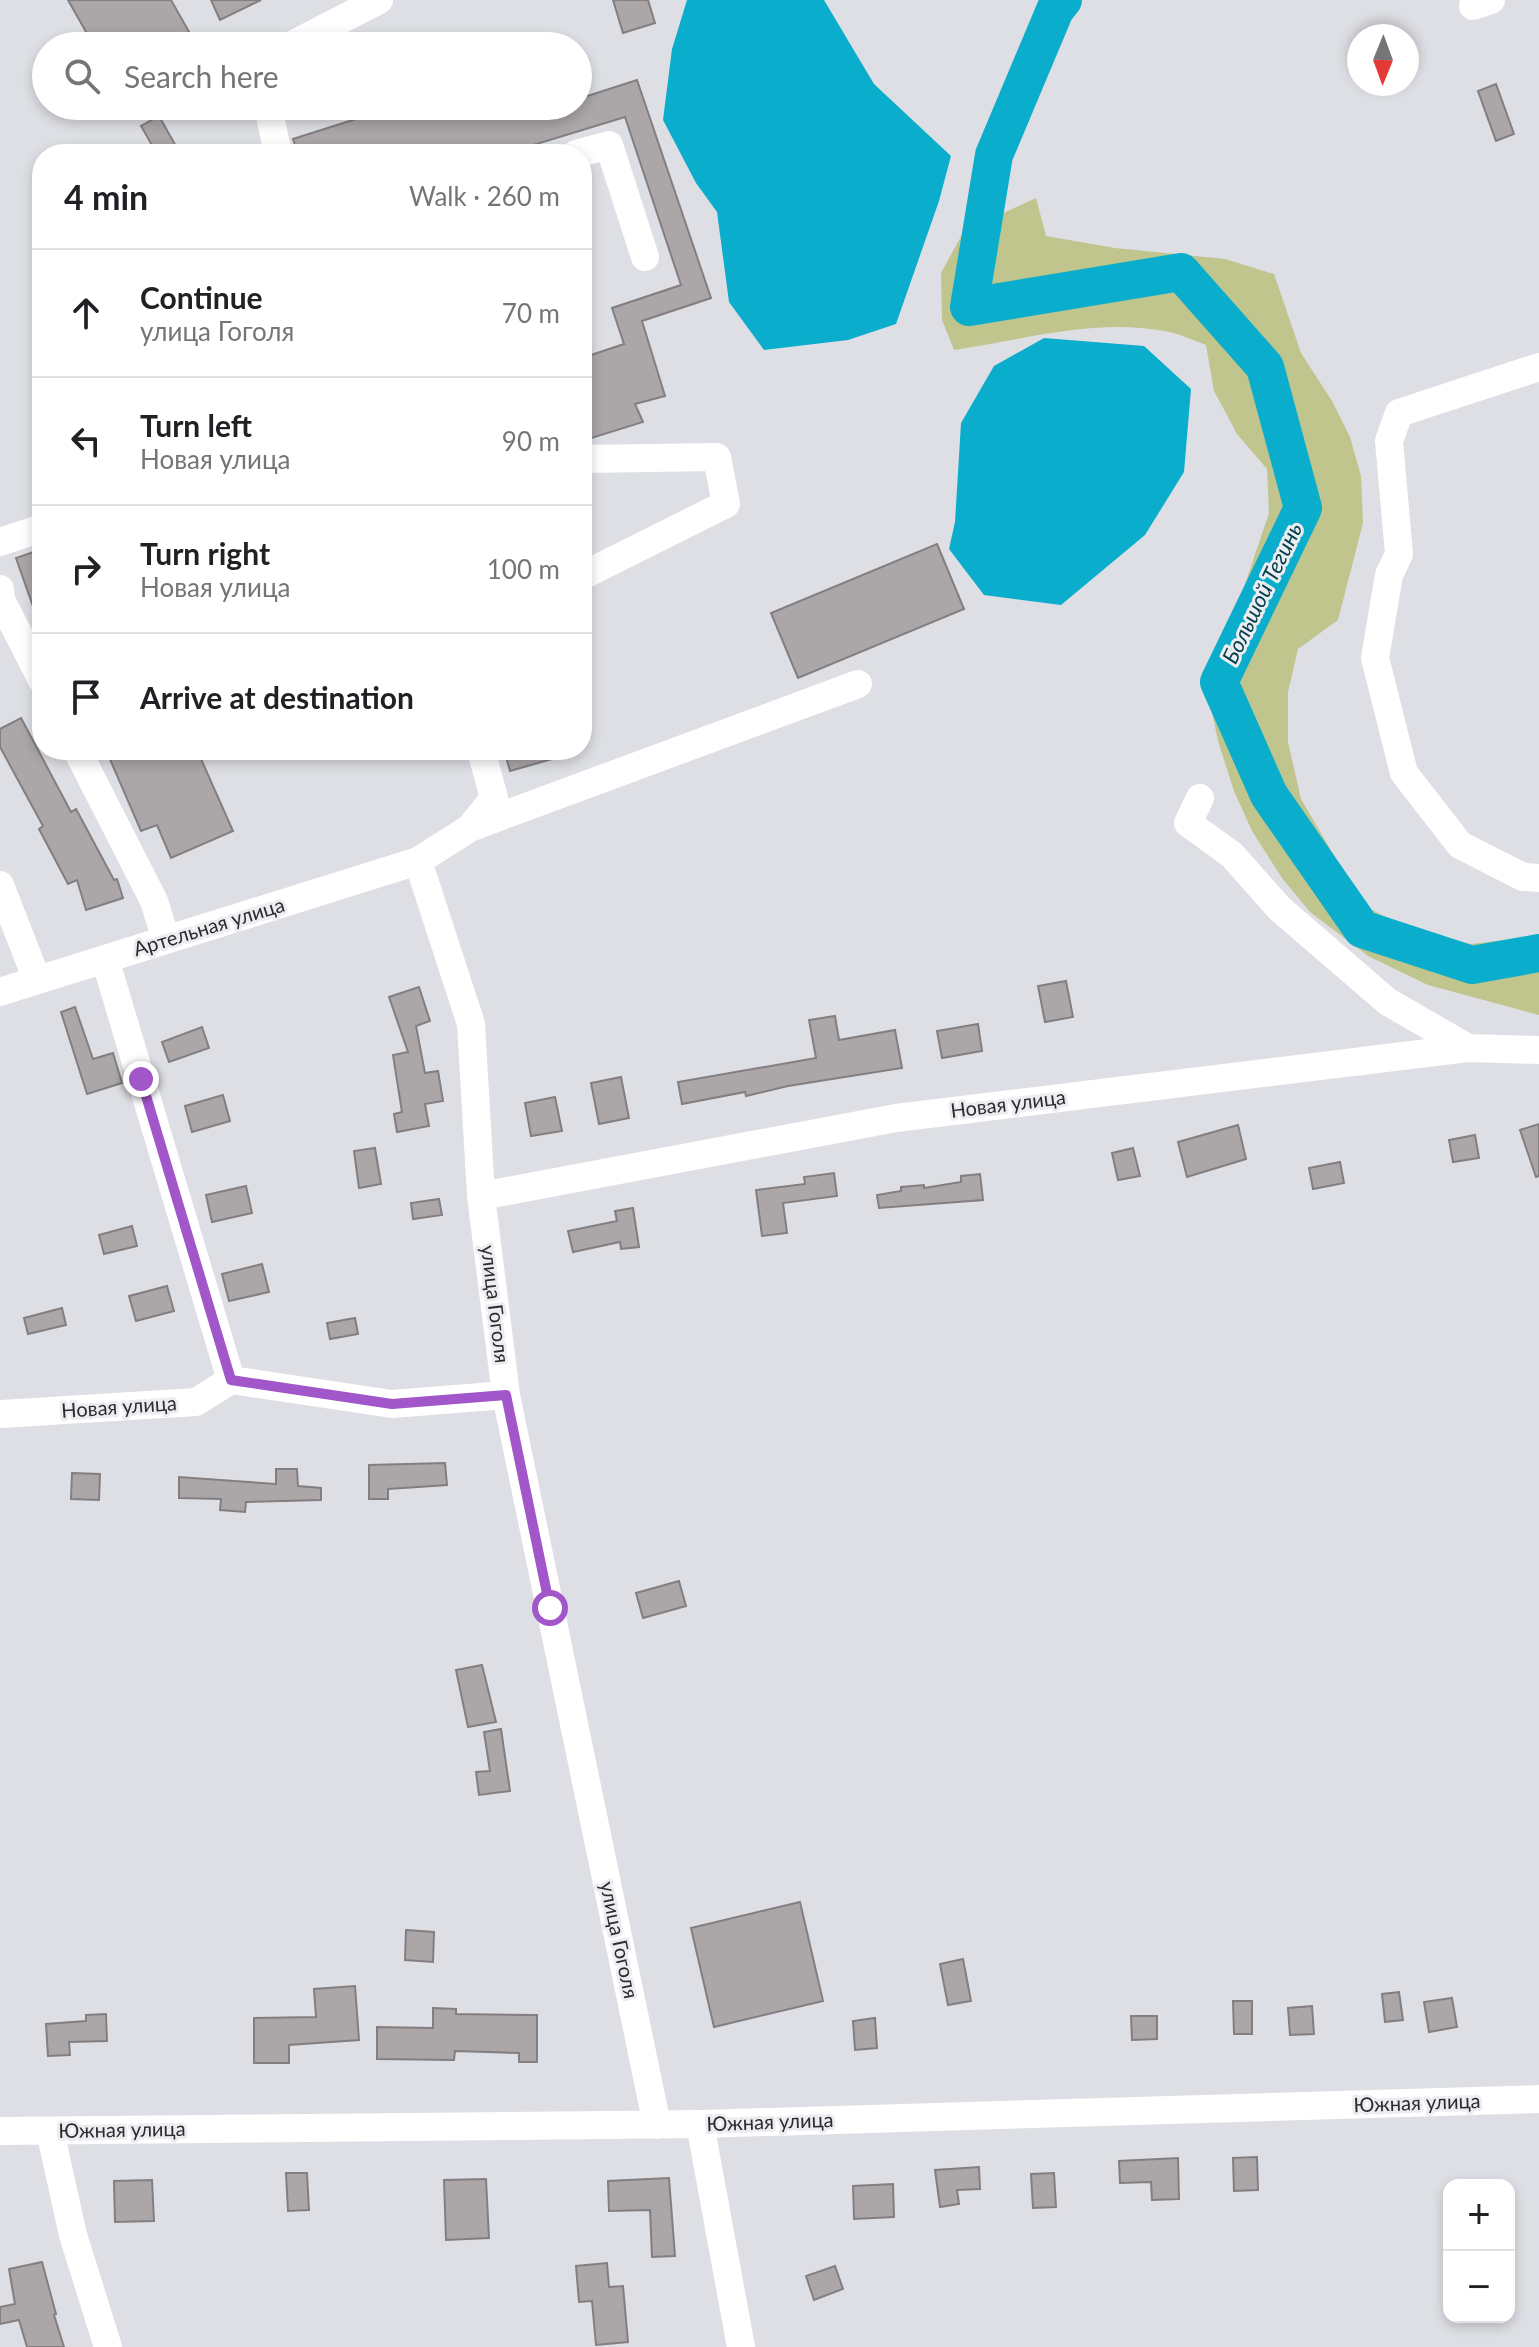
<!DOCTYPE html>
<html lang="en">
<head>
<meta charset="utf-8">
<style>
	:root { --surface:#fff; --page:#f2f2f2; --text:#202124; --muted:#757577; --line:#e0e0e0 }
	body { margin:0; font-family:Lato,sans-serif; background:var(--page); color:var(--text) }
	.controls { position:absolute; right:24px; bottom:24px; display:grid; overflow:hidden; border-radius:16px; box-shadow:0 4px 12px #0003 }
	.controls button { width:72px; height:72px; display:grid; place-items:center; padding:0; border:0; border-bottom:2px solid var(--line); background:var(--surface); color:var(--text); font:40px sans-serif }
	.compass { position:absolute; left:1347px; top:24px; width:72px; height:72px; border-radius:50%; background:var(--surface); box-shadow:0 4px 12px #0003; rotate:181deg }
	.stop { position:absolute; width:24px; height:24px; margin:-18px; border:6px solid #a156c9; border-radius:50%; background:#fff }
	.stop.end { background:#a156c9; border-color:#fff; box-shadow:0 2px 8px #0008 }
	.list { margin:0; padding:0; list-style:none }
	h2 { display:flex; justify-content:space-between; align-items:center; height:104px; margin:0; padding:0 32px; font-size:34px }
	h2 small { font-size:26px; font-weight:400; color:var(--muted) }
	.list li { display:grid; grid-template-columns:52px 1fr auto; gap:24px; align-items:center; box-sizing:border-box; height:128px; padding:0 32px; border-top:2px solid var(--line) }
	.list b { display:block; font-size:30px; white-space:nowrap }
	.list p { margin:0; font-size:26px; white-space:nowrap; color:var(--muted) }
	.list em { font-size:26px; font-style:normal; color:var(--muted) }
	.icon { flex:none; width:44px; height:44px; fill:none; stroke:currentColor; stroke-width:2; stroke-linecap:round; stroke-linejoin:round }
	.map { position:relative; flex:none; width:1539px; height:2347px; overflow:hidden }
	.search { position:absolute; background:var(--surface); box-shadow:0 4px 12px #0003; left:32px; top:32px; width:560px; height:88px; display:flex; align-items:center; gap:20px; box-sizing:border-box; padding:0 28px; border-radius:44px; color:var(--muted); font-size:30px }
	.panel { position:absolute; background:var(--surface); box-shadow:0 4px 12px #0003; left:32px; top:144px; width:560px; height:616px; border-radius:32px }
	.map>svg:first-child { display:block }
</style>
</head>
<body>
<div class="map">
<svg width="1539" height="2347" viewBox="0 0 1539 2347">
	<rect width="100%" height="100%" fill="#dedfe4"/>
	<!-- green -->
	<path fill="#bfc58d" d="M1036,198L1046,236L1115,248L1225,259L1274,274L1301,353L1332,401L1350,437L1361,476L1363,523L1338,620L1298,649L1288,692V742L1301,799L1363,905L1408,929L1471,944L1539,936V1015L1428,985L1368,956L1310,912L1282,878L1252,831L1234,791L1218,741L1208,693L1213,655L1234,617L1269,513L1267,469L1237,434L1214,391L1206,345C1193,340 1178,333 1164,331C1094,318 1023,340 954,350L942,320L941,273L964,231Z"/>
	<!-- water -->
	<path fill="#0badcc" d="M687,0H824L874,84L951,156L939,201L896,324L848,340L764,350L729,302L717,212L696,183L663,120L672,49Z
		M1044,338L1144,346L1191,389L1184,472L1145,535L1061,605L984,595L949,549L955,522L961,423L994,366Z"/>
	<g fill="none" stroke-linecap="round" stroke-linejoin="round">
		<!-- river -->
		<path stroke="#0badcc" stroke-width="38" d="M1063,0L1055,10L994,155L969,307L1181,272L1265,367L1303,508L1219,682L1269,795L1362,929L1472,965L1539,953"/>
	</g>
	<!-- building -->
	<path fill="#aba6a8" stroke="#837e80" stroke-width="2" d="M68,0H171L197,46H94Z
		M211,0H261L220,20Z
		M613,0H648L655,23L623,33Z
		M637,80L711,298L642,321L665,396L635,404L643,422L582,441V358L624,344L612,308L681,285L625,117L504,154H298L293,139L397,106H470L474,116L508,106H578V99Z
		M1496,84L1514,134L1496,141L1478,91Z
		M159,116L177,148L166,154H157L141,126Z
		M937,544L964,609L798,678L771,613Z
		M42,549V626H40L16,558Z
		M21,718L71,812L76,809L114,880L117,879L123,898L86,910L77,880L68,884L39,829L43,826L0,747V729Z
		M106,750H197L233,831L171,858L157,825L141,831Z
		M504,750H565L566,755L510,771Z
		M1066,981L1073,1017L1045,1022L1038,986Z
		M419,987L430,1021L416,1026L425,1073L438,1071L443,1101L425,1104L429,1126L397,1132L394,1114L402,1112L393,1055L408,1052L389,997Z
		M75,1007L93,1059L113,1053L122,1083L87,1094L61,1012Z
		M835,1016L839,1040L895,1030L902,1068L788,1086L746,1096L745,1092L682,1104L678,1082L816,1058L809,1020Z
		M978,1024L982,1051L942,1058L937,1031Z
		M202,1027L209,1048L169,1062L162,1042Z
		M621,1077L629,1118L599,1124L591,1083Z
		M223,1095L230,1121L192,1132L185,1106Z
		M555,1097L562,1131L531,1136L525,1103Z
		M1539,1124V1176L1536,1177L1520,1130Z
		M1238,1125L1246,1159L1187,1177L1178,1142Z
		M1475,1135L1479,1158L1453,1162L1449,1140Z
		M375,1148L381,1184L359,1188L354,1151Z
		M1133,1148L1140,1176L1118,1180L1112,1153Z
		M1340,1162L1344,1183L1313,1189L1309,1168Z
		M834,1173L837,1196L783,1203L787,1233L762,1236L756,1190L805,1184L804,1177Z
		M980,1174L983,1200L879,1208L877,1195L901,1191V1187L924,1185V1188L961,1182V1176Z
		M246,1186L252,1213L212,1222L206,1195Z
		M439,1199L442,1215L413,1219L411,1203Z
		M633,1208L639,1247L621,1249L620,1242L573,1252L568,1231L617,1221L615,1211Z
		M132,1226L137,1246L104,1254L99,1235Z
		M262,1264L269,1292L229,1301L222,1274Z
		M167,1286L174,1311L136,1321L129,1296Z
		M62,1308L66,1325L28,1334L24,1318Z
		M355,1318L358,1334L330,1339L327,1323Z
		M445,1463L447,1485L388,1489V1499H369V1465Z
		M276,1469H297L298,1486L321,1488V1500L246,1502L245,1512L220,1510L221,1499L179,1498V1477L276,1484Z
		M72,1473L100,1474L99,1500L71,1499Z
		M679,1581L686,1606L643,1618L636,1593Z
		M482,1665L496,1722L468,1727L456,1670Z
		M501,1729L510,1791L479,1795L476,1772L490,1771L484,1732Z
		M800,1902L823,2001L714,2027L691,1928Z
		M406,1930L434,1932L433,1962L405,1960Z
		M963,1959L971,2001L948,2005L940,1964Z
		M355,1986L359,2040L289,2045V2063H254V2018L316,2017L314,1989Z
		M1399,1992L1403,2020L1385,2022L1382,1994Z
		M1452,1998L1457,2027L1429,2032L1424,2002Z
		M1233,2001H1252V2034H1234Z
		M1312,2006L1314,2034L1290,2035L1288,2008Z
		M433,2008L456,2009V2014L537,2015V2062H519V2053L455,2051L454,2060L377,2059V2027L433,2028Z
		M106,2014L107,2041L69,2042L70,2055L48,2056L46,2024L86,2021V2015Z
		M1131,2016H1157V2039L1132,2040Z
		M875,2018L877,2048L855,2050L853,2021Z
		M1257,2157L1258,2190L1234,2191L1233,2158Z
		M1178,2158L1179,2199L1152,2200L1151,2182L1120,2183L1119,2161Z
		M979,2167L980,2189L957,2190L959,2204L940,2207L935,2170Z
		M286,2173H307L309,2210L288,2211Z
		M1054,2173L1056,2207L1033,2208L1031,2174Z
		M669,2178L675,2256L652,2257L650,2210L609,2211L608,2181Z
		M486,2179L489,2238L446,2240L444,2180Z
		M152,2180L154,2221L115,2222L114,2181Z
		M893,2184L894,2217L854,2219L853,2186Z
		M42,2262L56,2314L54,2315L64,2347H27L19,2320L0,2324V2307L15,2304L9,2269Z
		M607,2263L609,2287L623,2286L628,2342L596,2345L592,2301L579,2302L576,2266Z
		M835,2266L843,2289L814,2300L806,2276Z"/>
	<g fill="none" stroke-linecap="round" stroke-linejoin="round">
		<!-- minor -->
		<path stroke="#fff" stroke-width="28" d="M1473,6L1491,0
			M290,46L379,0
			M268,106L278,154
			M576,154L609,145L645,257
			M1539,367L1399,413L1389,441L1399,554L1389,575L1375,658L1404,773L1460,845L1523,877L1539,878
			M582,459L717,457L726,504L582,576
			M0,542L42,528
			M0,589L1,600L42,680
			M77,750L154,901L166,940
			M1200,798L1188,823L1232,855L1279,908L1388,1002L1468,1048
			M472,827L858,684
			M418,861L471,1024L481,1196L506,1395L657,2125
			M0,885L37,980
			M105,959L231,1380
			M0,992L418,861L470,828L494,798L481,750
			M481,1196L896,1118L1468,1048L1539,1050
			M0,1414L196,1402L231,1380L392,1404L506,1395
			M700,2124L741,2347
			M0,2131L700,2124L1539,2099
			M50,2131L73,2235L108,2347"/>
	</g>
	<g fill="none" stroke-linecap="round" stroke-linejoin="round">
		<!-- route -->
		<path stroke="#a156c9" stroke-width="10" d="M141,1079L231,1380L392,1404L506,1395L550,1608"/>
	</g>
	<g text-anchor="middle" stroke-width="6" stroke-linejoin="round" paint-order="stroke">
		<!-- street labels -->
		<g font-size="20" fill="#2c2c2e" stroke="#ebedf1">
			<text transform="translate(209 927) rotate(-17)" y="7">Артельная улица</text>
			<text transform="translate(1008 1104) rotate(-7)" y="7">Новая улица</text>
			<text transform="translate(495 1304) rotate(83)" y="7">улица Гоголя</text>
			<text transform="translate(119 1407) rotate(-4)" y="7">Новая улица</text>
			<text transform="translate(619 1940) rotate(78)" y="7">улица Гоголя</text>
			<text transform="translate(1417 2103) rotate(-2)" y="7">Южная улица</text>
			<text transform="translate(770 2122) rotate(-2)" y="7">Южная улица</text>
			<text transform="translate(122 2130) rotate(-1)" y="7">Южная улица</text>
		</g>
		<!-- water labels -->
		<g font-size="22" font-style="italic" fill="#03414e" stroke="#ebedf1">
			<text transform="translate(1262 593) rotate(-64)" y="8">Большой Тегинь</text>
		</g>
	</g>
</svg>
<div class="controls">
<button>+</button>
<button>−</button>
</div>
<svg class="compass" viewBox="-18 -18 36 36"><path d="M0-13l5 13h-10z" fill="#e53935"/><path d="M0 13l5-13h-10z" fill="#757577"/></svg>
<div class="stop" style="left:550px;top:1608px"></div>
<div class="stop end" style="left:141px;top:1079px"></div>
<div class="search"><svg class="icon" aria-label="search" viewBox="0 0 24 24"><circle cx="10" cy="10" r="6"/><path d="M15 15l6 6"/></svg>Search here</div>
<section class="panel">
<h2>4 min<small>Walk · 260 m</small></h2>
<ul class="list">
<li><svg class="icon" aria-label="ahead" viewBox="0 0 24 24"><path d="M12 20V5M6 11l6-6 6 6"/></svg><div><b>Continue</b><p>улица Гоголя</p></div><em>70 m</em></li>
<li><svg class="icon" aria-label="left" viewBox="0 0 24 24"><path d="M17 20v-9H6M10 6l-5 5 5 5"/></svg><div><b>Turn left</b><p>Новая улица</p></div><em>90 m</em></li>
<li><svg class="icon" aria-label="right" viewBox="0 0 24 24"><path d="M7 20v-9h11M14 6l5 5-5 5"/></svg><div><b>Turn right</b><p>Новая улица</p></div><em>100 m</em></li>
<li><svg class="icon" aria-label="arrive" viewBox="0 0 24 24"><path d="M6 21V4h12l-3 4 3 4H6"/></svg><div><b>Arrive at destination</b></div></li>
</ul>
</section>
</div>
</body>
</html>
